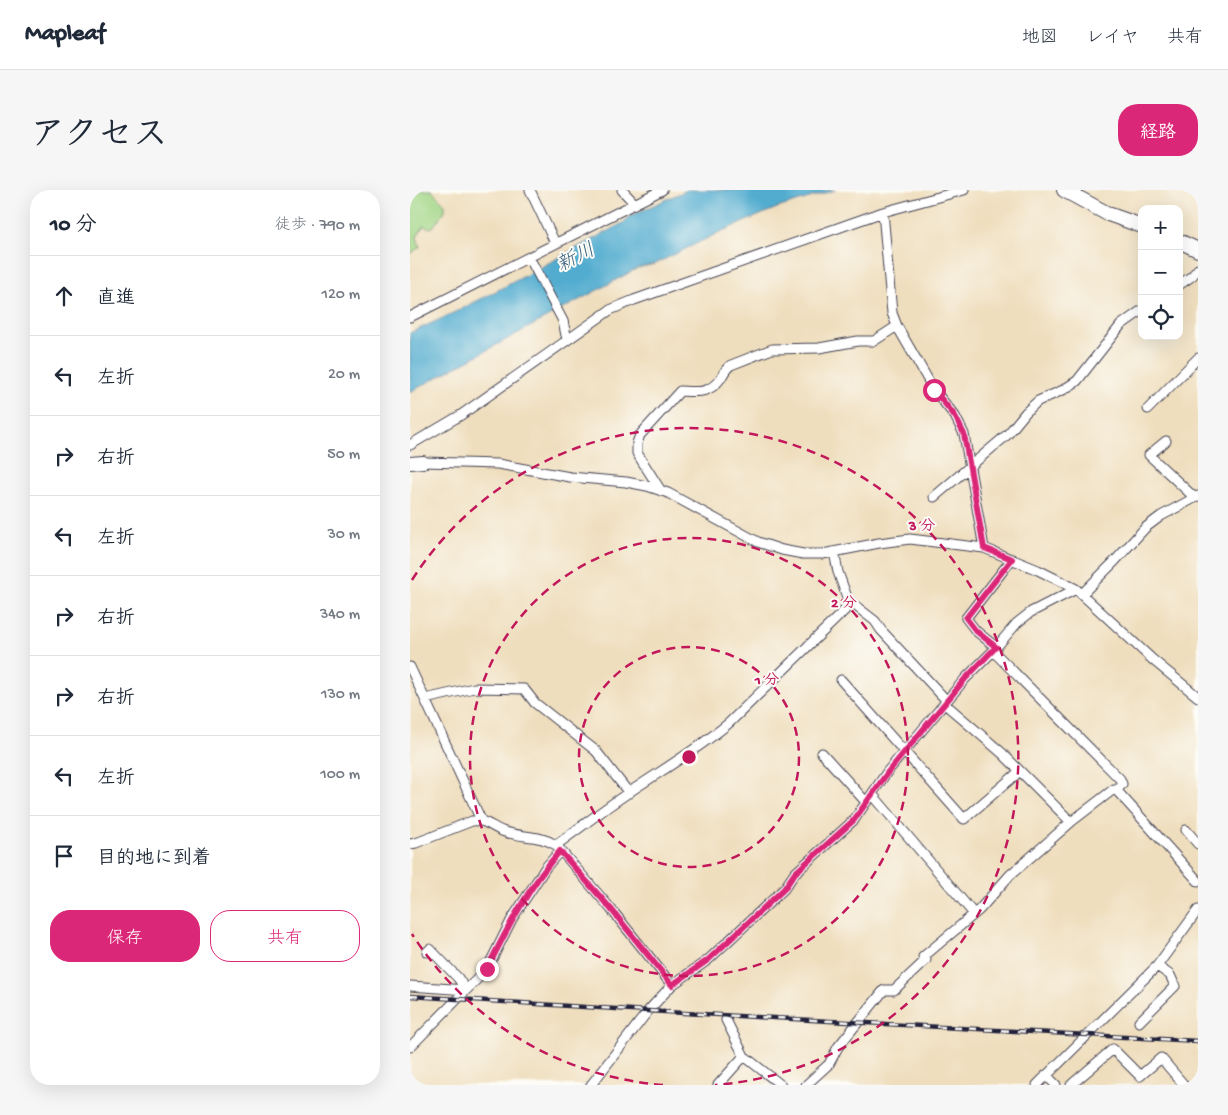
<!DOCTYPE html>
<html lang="ja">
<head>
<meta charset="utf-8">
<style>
	:root { --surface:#fff; --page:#f6f6f7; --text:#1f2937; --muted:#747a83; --line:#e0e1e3; --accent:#db2777 }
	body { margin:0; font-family:"Gochi Hand","Klee One",sans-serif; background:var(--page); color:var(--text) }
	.controls { position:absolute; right:15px; top:15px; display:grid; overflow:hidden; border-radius:10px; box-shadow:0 5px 20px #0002 }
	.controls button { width:45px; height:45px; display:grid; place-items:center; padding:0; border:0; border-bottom:1px solid var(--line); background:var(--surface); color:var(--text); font:25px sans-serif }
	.stop { position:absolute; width:15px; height:15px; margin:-11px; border:4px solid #db2777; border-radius:50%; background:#fff }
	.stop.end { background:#db2777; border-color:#fff; box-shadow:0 1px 5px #0008 }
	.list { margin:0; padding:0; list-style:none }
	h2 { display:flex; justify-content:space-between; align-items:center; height:65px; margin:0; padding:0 20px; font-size:21px }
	h2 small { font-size:16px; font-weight:400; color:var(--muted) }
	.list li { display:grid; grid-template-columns:32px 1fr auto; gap:15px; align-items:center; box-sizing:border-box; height:80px; padding:0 20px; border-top:1px solid var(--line) }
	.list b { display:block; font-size:19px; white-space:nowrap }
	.list em { font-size:16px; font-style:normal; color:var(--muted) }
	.actions { display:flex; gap:10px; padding:15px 20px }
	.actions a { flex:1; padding:11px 0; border:1px solid var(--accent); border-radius:20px; text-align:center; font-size:18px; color:var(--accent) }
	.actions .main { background:var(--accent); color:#fff }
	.icon { flex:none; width:28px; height:28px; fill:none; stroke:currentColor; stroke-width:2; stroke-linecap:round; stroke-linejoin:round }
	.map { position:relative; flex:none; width:788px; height:895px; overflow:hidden; border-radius:20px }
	header { display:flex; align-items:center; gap:30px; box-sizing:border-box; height:70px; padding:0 25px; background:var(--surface); border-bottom:1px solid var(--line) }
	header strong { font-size:24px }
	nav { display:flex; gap:28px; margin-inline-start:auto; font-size:18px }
	.intro { display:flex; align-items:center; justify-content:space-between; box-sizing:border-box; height:120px; padding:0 30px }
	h1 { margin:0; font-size:35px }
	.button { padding:12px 22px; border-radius:20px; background:var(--accent); color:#fff; font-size:18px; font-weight:700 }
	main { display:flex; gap:30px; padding:0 30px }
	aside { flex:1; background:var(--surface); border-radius:20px; box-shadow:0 5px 20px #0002 }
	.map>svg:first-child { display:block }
</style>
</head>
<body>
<header>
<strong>Mapleaf</strong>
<nav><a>地図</a><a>レイヤ</a><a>共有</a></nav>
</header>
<div class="intro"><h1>アクセス</h1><a class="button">経路</a></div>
<main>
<aside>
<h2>10 分<small>徒歩 · 790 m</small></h2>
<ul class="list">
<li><svg class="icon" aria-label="ahead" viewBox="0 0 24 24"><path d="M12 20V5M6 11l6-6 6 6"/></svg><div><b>直進</b></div><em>120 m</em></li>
<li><svg class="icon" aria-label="left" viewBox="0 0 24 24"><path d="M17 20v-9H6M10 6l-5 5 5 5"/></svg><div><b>左折</b></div><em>20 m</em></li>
<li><svg class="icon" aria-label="right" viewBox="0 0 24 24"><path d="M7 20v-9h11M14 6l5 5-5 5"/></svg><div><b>右折</b></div><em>50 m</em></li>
<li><svg class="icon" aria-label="left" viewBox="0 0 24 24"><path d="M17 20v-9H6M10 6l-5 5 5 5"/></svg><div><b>左折</b></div><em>30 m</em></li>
<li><svg class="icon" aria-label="right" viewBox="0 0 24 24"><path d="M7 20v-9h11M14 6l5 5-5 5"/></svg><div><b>右折</b></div><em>340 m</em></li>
<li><svg class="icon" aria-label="right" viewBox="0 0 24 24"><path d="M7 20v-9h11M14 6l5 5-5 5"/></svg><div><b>右折</b></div><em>130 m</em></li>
<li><svg class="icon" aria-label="left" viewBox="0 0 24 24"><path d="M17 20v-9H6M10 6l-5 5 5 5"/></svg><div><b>左折</b></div><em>100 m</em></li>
<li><svg class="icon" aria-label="arrive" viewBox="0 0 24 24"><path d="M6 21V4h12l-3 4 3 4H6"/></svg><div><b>目的地に到着</b></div></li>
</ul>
<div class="actions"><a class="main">保存</a><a>共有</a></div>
</aside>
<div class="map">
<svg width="788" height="895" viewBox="0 0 788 895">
	<rect width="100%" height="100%" fill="#fdfcf7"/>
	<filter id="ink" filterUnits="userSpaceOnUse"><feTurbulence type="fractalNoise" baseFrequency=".02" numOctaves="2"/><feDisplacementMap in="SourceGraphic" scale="10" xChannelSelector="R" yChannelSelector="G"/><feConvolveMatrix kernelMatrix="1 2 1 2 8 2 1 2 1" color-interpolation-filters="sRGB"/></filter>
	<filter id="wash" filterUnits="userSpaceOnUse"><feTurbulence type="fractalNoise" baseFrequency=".0096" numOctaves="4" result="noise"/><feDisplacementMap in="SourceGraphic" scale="20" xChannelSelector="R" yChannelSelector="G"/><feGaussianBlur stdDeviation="1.12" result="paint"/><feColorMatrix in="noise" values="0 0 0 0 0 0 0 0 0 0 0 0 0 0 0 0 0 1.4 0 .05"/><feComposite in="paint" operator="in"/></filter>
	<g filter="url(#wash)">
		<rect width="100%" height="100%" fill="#efdebd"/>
		<!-- green -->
		<path fill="#a2d686" stroke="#627c60" d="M6,0H21L35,14V21L22,38L13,36L7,47L10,57L0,64V8Z"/>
		<!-- water -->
		<path fill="#51accf" stroke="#3a6785" d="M277,0H425L367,18L310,42L245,74L228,78L0,202V143C73,111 142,70 213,33L220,26Z"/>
	</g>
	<g filter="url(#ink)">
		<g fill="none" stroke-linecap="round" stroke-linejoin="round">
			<!-- street casing -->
			<g stroke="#413e4e" stroke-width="11">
				<path id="street" d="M120,0L145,53
					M212,0L225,14
					M473,22L482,123L487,136L517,188L524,200L545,226L554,244L574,358
					M119,67L153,131L157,150
					M769,95L782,86L788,79
					M0,127L252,0
					M738,219L788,168
					M756,251L739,265L785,308
					M0,255L51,225L200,120L224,110L473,22L554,0
					M13,272L88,274L160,287L216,292L237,296L258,303L348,352L372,360L393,364H413L469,353L500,349L574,358L628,380L666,399L743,470L788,507
					M251,301L227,263V253L230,245L270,201C289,202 299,204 311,188C314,183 316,178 321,175L362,159L409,158L448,151H464L487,136
					M524,307L598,244L616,222L628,211L653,200L667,191L711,135L732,120
					M672,404L705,371L735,338L751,326L788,306
					M438,410L465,431L471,440L537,511
					M586,457L566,441L556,428L602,369
					M583,461L710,589L712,594L708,599V602L788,691
					M0,477L71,630
					M431,490L554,629L610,581
					M15,509L64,498L114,499L125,513L186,561L219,603
					M535,514L592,563L661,632
					M412,563L456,612
					M462,604L564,724
					M776,640L788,654
					M0,654L6,653L62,631C75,629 80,636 92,641C110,648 129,644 146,655L201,719L262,795
					M146,655C171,637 195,618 221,601C254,579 288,559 319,533L435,420L438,410L428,382L424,362
					M17,762L20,759L48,788L56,800
					M0,796L56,800
					M316,830L334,866L371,895
					M729,832L765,796L760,785L747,776
					M0,857L77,779L102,729L136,677L150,661
					M636,885L646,895
					M181,895L238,821L262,795L298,770L374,699L385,683L444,630L477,582L555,489L583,461L607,433L621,422L666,399
					M308,895L334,866
					M396,895L419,874L428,857L474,800H484L516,770L513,767L569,720L600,685L661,632L704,599H708
					M627,895L747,776L788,720
					M661,895L703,859L730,886L751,868L774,895"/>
			</g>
			<!-- secondary casing -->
			<g stroke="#413e4e" stroke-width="14">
				<path id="secondary" d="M0,273L13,272"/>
			</g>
			<!-- primary casing -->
			<g stroke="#413e4e" stroke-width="16">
				<path id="primary" d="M654,0L698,24L732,36
					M769,51L788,60"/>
			</g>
			<!-- street -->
			<use href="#street" stroke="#fff" stroke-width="9"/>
			<!-- secondary -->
			<use href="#secondary" stroke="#fff" stroke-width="12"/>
			<!-- primary -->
			<use href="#primary" stroke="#fff" stroke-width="14"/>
			<!-- rail casing -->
			<g stroke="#22223b" stroke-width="4.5">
				<path id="rail" d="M0,806L238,821L788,851"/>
			</g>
			<!-- rail -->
			<use href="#rail" stroke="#fdfcf7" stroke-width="2.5" stroke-dasharray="8" stroke-linecap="butt"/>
		</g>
	</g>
	<g fill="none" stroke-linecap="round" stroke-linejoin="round" filter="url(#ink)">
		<!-- route -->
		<path stroke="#db2777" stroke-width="6" d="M77,779C98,737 119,696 150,661L201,719L262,795L298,770L374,699L385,683L444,630L478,582L555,489L586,457L566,441L556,428L602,369L574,358L554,244L545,226L524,200"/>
	</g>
	<!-- distance rings -->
	<g fill="none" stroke="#c2185b" stroke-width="2.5" stroke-dasharray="9 6">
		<circle cx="279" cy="567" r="110"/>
		<circle cx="279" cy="567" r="219"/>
		<path d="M253 895A329 329 0 0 1 2 744M2 390A329 329 0 1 1 305 895"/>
	</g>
	<g text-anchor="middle" stroke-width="4" stroke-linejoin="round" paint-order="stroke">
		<!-- water labels -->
		<g font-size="20" font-style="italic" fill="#37607e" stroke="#fdfcf7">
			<text transform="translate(165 66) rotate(-27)" y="7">新川</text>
		</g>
	</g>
	<circle cx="279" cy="567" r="8" fill="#c2185b" stroke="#fdfcf7" stroke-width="2.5"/>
	<g font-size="15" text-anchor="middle" font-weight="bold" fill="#c2185b" stroke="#fdfcf7" stroke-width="4" stroke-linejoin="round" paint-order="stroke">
		<text x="512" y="340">3 分</text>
		<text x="434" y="417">2 分</text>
		<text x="357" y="494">1 分</text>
	</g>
</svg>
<div class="controls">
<button>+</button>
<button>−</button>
<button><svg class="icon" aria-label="locate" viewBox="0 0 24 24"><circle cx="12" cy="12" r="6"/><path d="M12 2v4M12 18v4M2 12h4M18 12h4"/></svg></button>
</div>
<div class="stop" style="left:524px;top:200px"></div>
<div class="stop end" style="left:77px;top:779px"></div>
</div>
</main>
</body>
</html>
